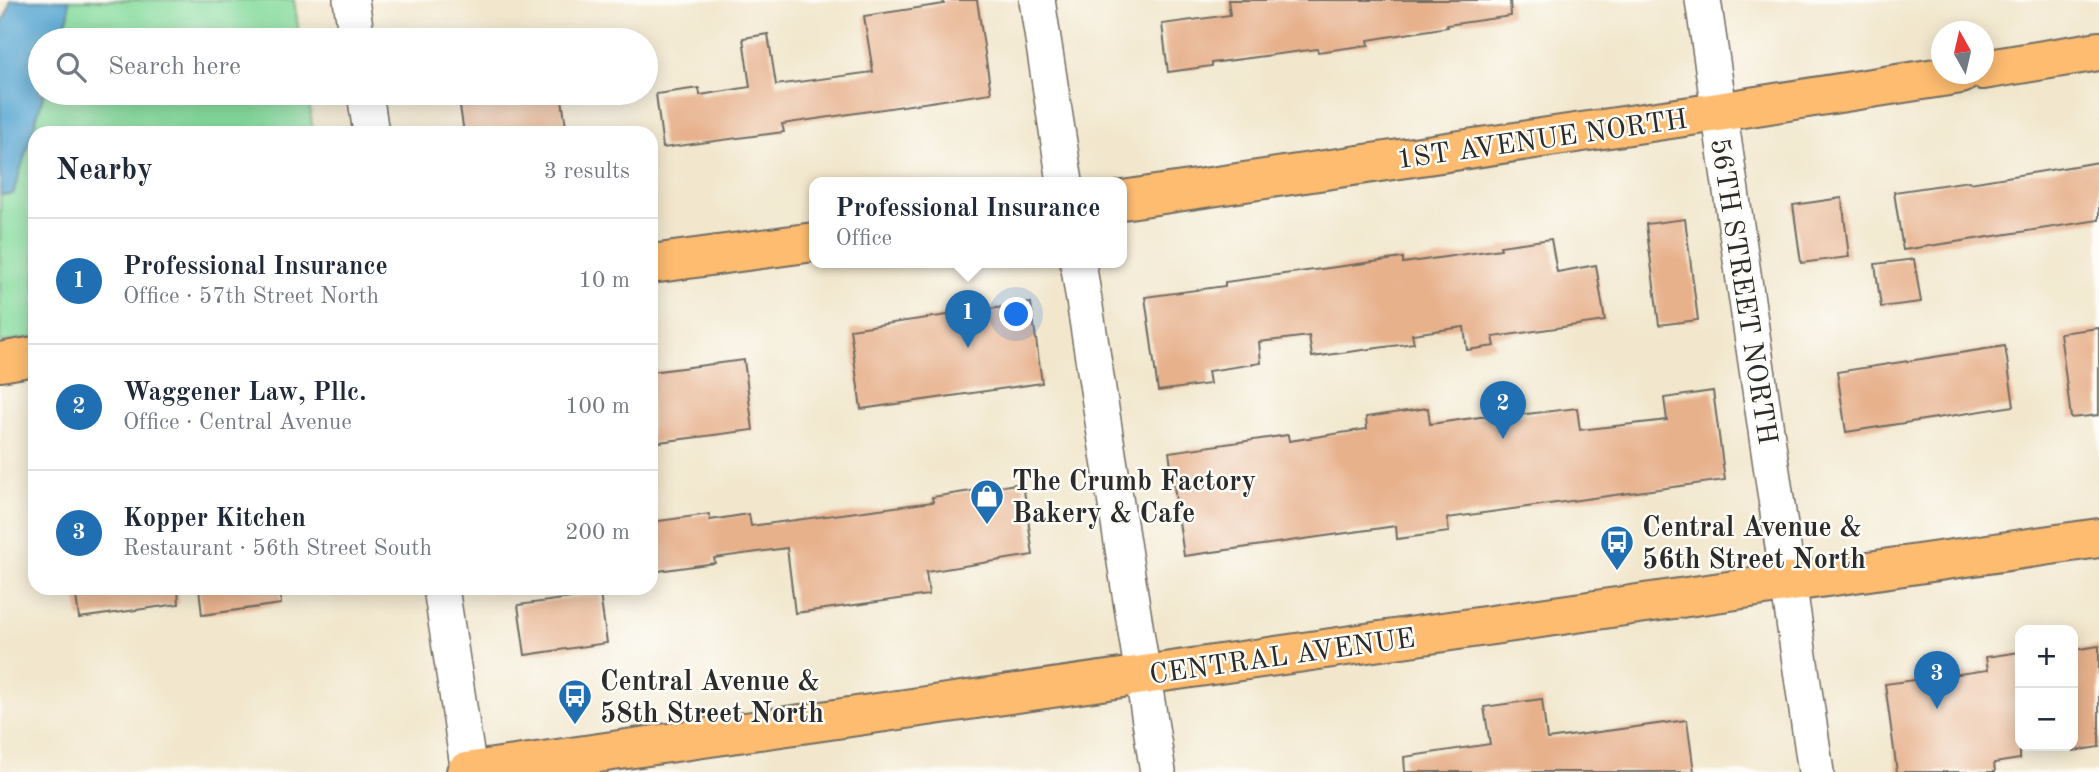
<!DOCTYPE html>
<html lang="en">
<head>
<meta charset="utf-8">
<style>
	:root { --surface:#fff; --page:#f2f2f3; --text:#1f2937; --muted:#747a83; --line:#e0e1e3; --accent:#1f6fb2 }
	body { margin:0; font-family:"Old Standard TT",serif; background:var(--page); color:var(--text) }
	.controls { position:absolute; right:21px; bottom:21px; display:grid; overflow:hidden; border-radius:14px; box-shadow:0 4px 18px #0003 }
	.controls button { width:63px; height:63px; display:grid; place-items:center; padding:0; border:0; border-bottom:2px solid var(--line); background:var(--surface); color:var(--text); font:35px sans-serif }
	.compass { position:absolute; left:1931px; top:21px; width:63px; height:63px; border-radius:50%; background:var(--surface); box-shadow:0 4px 18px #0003; rotate:352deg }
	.you { position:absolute; left:1017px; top:315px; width:24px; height:24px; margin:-18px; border:5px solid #fff; border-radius:50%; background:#1a73e8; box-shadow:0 0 0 10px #1a73e833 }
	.badge { display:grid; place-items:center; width:46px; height:46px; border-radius:50%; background:var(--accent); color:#fff; font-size:23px; font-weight:700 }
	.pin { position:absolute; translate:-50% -58px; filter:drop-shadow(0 2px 4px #0008) }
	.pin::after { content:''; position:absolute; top:37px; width:24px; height:21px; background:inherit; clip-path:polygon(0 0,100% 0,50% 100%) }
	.popup { position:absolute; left:809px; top:177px; width:318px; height:91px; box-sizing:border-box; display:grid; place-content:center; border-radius:14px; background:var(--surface); filter:drop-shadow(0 2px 5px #0005); font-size:23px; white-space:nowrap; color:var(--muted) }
	.popup b { font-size:26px; color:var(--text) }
	.popup::after { content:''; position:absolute; left:50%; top:100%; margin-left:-14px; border:14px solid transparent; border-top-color:var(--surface) }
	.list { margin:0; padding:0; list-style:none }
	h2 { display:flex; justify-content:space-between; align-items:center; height:91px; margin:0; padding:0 28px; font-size:30px }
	h2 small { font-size:23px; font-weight:400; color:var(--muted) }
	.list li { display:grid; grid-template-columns:46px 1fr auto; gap:21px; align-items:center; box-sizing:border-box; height:126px; padding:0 28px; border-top:2px solid var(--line) }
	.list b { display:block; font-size:26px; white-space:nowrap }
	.list p { margin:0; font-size:23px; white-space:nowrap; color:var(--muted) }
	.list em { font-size:23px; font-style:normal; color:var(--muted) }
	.icon { flex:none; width:38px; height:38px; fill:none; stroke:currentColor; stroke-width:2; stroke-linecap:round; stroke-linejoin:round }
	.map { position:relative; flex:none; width:2099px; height:772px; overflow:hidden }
	.search { position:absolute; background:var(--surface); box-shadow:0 4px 18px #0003; left:28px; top:28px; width:630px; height:77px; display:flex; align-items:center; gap:18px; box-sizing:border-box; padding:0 24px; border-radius:38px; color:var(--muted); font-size:26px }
	.panel { position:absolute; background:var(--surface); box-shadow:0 4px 18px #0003; left:28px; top:126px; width:630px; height:469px; border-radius:21px }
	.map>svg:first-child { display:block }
</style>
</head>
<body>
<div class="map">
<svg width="2099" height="772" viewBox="0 0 2099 772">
	<rect width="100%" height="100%" fill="#fdfcf7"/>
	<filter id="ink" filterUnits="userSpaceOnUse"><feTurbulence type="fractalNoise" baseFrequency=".0143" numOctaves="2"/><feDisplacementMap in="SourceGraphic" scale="14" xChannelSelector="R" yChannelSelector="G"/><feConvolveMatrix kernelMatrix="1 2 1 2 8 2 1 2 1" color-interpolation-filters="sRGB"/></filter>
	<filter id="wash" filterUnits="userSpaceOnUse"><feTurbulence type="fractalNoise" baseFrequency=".00686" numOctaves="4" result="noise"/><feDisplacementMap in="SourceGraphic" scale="28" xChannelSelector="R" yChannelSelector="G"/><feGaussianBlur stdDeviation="1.57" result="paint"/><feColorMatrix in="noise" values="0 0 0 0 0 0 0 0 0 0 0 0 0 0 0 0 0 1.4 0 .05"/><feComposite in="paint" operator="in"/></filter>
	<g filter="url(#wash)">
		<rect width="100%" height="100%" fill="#f2e7cd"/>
		<!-- green -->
		<path fill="#86dc9e" stroke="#588464" stroke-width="2" d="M69,0H294L300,40H60L69,13Z
			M44,93H308L313,133H35V337L0,343V195L13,193Z"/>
		<!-- water -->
		<path fill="#57a6d1" stroke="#41687e" stroke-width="2" d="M10,0H69V13L60,40H40V93H44L13,194L0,195V27L9,8Z"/>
		<g id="blocks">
			<!-- building -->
			<path fill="#e7b18c" d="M943,0H977L991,93L782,124L784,132L663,148L656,94L699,88L700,95L750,87L743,38L768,34L776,85L873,72L864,16L944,4Z
				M1228,0H1510L1511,16L1447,25L1448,27L1368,40L1369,45L1318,52L1317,49L1212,63V66L1168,72L1162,24L1230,15Z
				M458,93H561L567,133H464Z
				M2099,162V220L1903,250L1894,192L1969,181L1970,183Z
				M1842,198L1849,257L1801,263L1793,205Z
				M1685,219L1698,320L1659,325L1646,224Z
				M1551,239L1557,272L1596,265L1605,321L1493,337L1495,346L1467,350L1464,327L1412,334L1414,343L1312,357L1309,336L1259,342L1261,363L1208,371L1210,384L1158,391L1145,297L1225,286V282L1403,258V263L1501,249L1500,246Z
				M1914,259L1921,302L1881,307L1875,264Z
				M1031,303L1042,383L861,409L850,329Z
				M2099,328V415L2071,418L2060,333Z
				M2005,346L2014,406L1846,432L1837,372Z
				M744,360L753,430L651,443V372Z
				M1713,391L1725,480L1447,518L1449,532L1397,539L1396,526L1184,556L1169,452L1288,435L1289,441L1367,429L1366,417L1428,408L1430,424L1509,413V416L1577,408L1580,430L1667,420L1664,398Z
				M1023,483L1033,555L926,572L929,595L795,613L787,548L714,558L715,563L651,572V522L709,514L710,520L749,514L751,526L933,502L932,497Z
				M75,588H178L179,604L79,618Z
				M199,588H280L281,604L202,615Z
				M600,594L607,643L525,655L518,605Z
				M2099,646V747L2073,751V650Z
				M2020,652V759L1994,763L1995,772H1897L1885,684L1988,670L1986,657Z
				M1542,699L1547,739L1687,720L1694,772H1405L1404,757L1490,744L1484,707Z"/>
		</g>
	</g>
	<g filter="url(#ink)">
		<use href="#blocks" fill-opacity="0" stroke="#716d64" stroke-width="2"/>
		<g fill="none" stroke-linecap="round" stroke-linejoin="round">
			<!-- minor casing -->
			<g stroke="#716d64" stroke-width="38">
				<path id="minor" d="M351,0L357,40
					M1037,0L1065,182
					M1703,0L1816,772
					M365,93L371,133
					M1078,262L1158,772
					M441,588L469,772"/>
			</g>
			<!-- major casing -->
			<g stroke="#716d64" stroke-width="42">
				<path id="major" d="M1983,70L2099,51
					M1122,200L1718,112L1961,74
					M651,264L814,242
					M0,362L35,356
					M466,772L2099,538"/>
			</g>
			<!-- minor -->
			<use href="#minor" stroke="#fff" stroke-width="35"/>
			<!-- major -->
			<use href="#major" stroke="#fdbc70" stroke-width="38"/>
		</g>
	</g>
	<!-- icons -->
	<defs>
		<g id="shop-pin" transform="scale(1.75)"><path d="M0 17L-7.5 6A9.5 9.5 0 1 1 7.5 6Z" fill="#1f6fb2" stroke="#fdfcf7"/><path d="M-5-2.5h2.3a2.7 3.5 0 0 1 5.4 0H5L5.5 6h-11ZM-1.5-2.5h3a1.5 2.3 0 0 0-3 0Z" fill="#fff"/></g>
		<g id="bus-pin" transform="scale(1.75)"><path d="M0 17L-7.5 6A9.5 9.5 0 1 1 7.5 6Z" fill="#1f6fb2" stroke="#fdfcf7"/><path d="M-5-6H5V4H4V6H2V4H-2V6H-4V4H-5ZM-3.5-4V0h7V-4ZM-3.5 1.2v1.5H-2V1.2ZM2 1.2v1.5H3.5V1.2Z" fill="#fff"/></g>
	</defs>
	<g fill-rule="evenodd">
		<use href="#shop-pin" x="987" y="496"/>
		<use href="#bus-pin" x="1617" y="542"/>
		<use href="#bus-pin" x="575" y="696"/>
	</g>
	<g text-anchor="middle" stroke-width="5" stroke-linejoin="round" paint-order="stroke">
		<!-- street labels -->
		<g font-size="28" fill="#2b2b2b" stroke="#fdfcf7">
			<text transform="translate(1542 138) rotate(-8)" y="10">1ST AVENUE NORTH</text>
			<text transform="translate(1745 291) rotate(81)" y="10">56TH STREET NORTH</text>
			<text transform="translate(1282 655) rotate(-8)" y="10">CENTRAL AVENUE</text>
		</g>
		<!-- poi labels -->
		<g font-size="28" font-weight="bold" fill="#2b2b2b" stroke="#fdfcf7" text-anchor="start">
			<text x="1012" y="490">The Crumb Factory<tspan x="1012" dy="32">Bakery &amp; Cafe</tspan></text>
			<text x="1642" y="536">Central Avenue &amp;<tspan x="1642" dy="32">56th Street North</tspan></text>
			<text x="600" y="690">Central Avenue &amp;<tspan x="600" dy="32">58th Street North</tspan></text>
		</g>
	</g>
</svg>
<div class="controls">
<button>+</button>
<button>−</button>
</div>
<svg class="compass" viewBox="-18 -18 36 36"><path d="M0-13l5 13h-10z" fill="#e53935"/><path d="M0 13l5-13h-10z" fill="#747a83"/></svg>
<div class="you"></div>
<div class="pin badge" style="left:968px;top:348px">1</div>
<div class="popup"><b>Professional Insurance</b>Office</div>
<div class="pin badge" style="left:1503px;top:439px">2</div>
<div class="pin badge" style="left:1937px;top:709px">3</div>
<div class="search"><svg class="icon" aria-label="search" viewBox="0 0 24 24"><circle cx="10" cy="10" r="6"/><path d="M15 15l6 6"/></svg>Search here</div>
<section class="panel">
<h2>Nearby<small>3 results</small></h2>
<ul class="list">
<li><span class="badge">1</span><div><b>Professional Insurance</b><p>Office · 57th Street North</p></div><em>10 m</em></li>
<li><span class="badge">2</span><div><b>Waggener Law, Pllc.</b><p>Office · Central Avenue</p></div><em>100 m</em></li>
<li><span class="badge">3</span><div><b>Kopper Kitchen</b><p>Restaurant · 56th Street South</p></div><em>200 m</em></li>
</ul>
</section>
</div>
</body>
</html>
